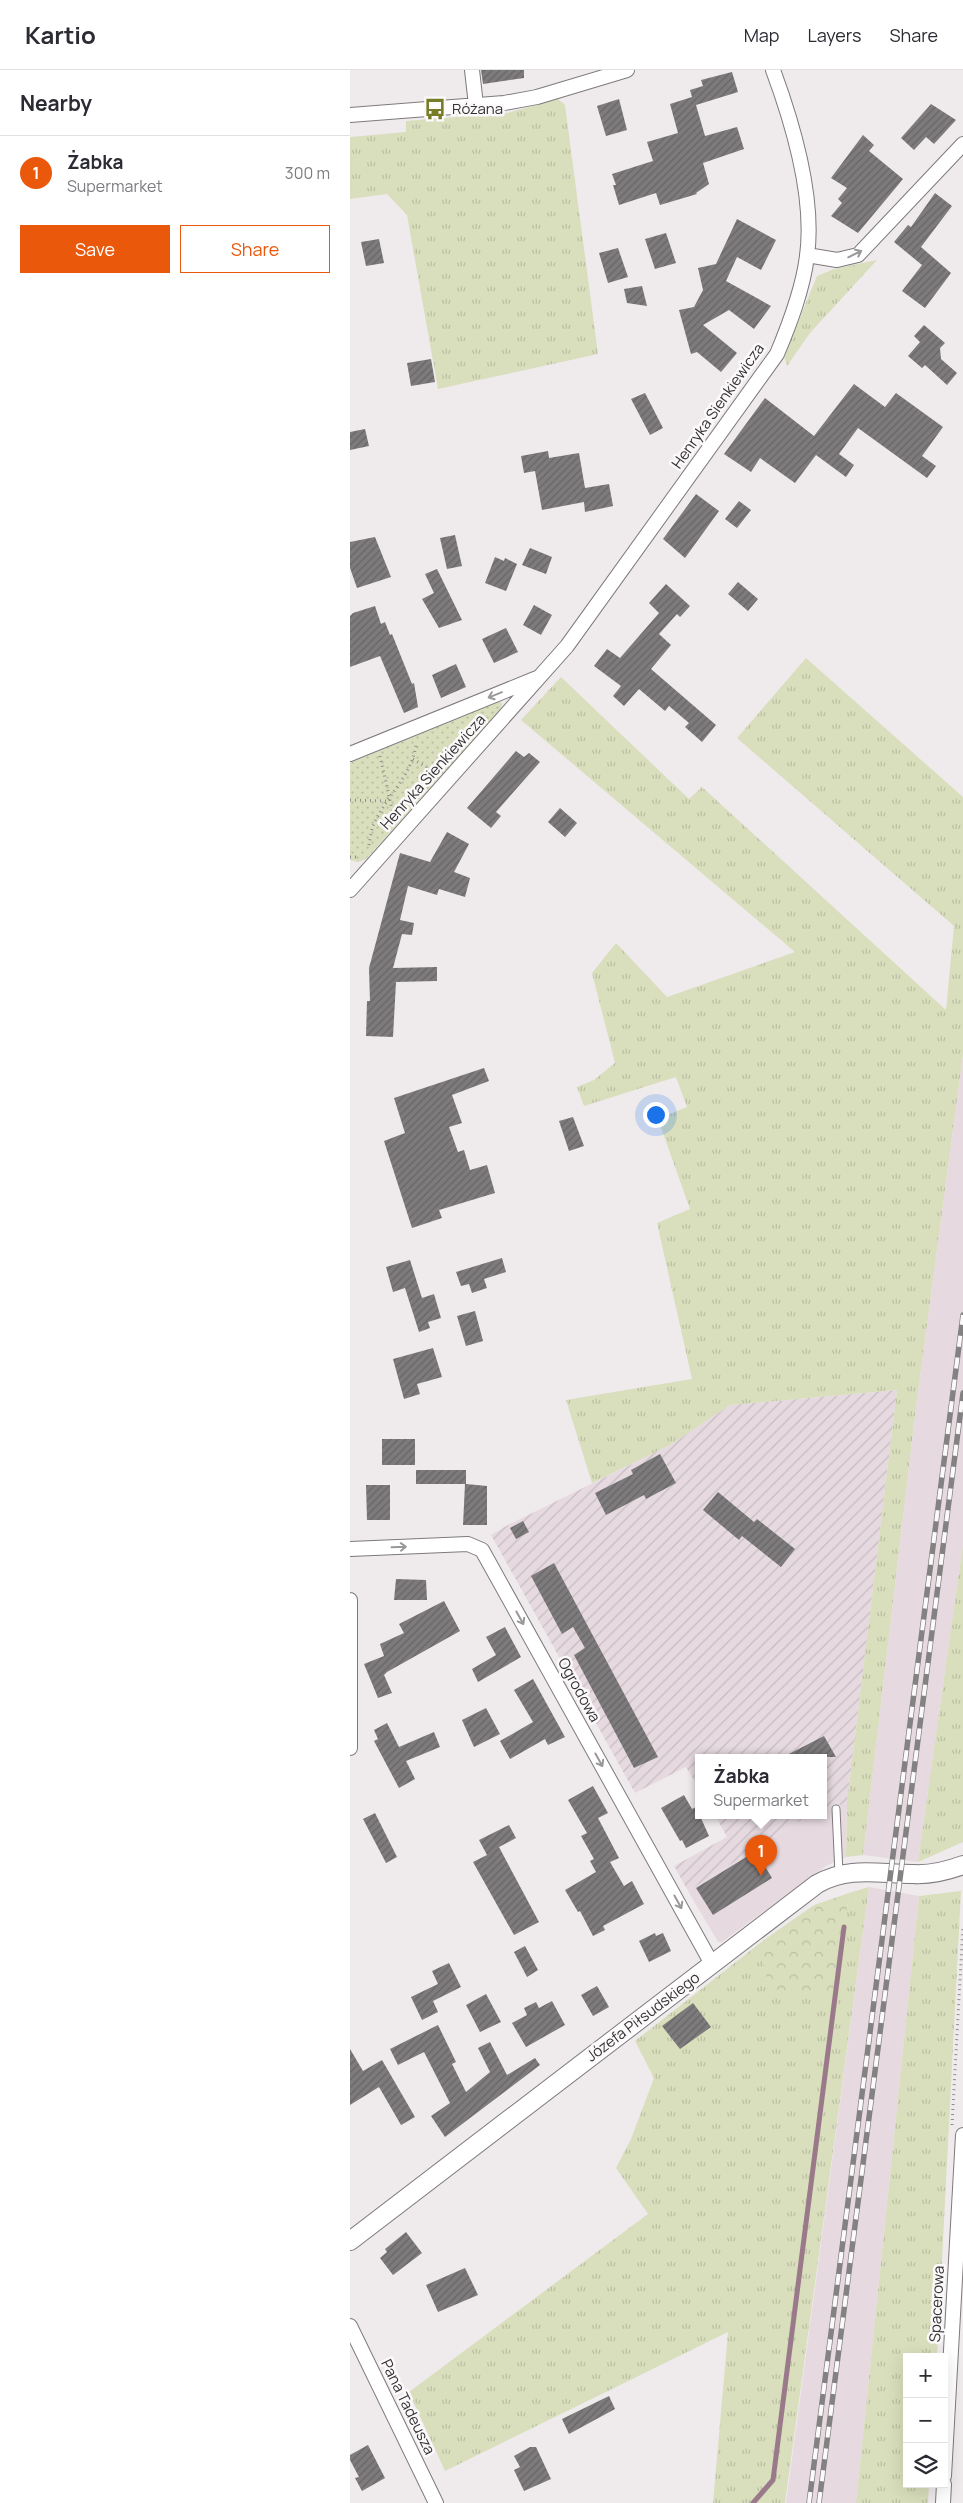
<!DOCTYPE html>
<html lang="en">
<head>
<meta charset="utf-8">
<style>
	:root { --surface:#fff; --page:#f7f7f7; --text:#2b2b33; --muted:#7c7c81; --line:#e1e1e2; --accent:#ea580c }
	body { margin:0; font-family:Manrope,sans-serif; background:var(--page); color:var(--text) }
	.controls { position:absolute; right:15px; bottom:15px; display:grid; overflow:hidden; border-radius:0px; box-shadow:0 5px 20px #0002 }
	.controls button { width:45px; height:45px; display:grid; place-items:center; padding:0; border:0; border-bottom:1px solid var(--line); background:var(--surface); color:var(--text); font:25px sans-serif }
	.you { position:absolute; left:305px; top:1044px; width:18px; height:18px; margin:-12px; border:4px solid #fff; border-radius:50%; background:#1a73e8; box-shadow:0 0 0 8px #1a73e833 }
	.badge { display:grid; place-items:center; width:32px; height:32px; border-radius:50%; background:var(--accent); color:#fff; font-size:16px; font-weight:700 }
	.pin { position:absolute; translate:-50% -41px; filter:drop-shadow(0 1px 2px #0008) }
	.pin::after { content:''; position:absolute; top:26px; width:18px; height:15px; background:inherit; clip-path:polygon(0 0,100% 0,50% 100%) }
	.popup { position:absolute; left:345px; top:1684px; width:132px; height:65px; box-sizing:border-box; display:grid; place-content:center; border-radius:0px; background:var(--surface); filter:drop-shadow(0 1px 4px #0005); font-size:16px; white-space:nowrap; color:var(--muted) }
	.popup b { font-size:19px; color:var(--text) }
	.popup::after { content:''; position:absolute; left:50%; top:100%; margin-left:-10px; border:10px solid transparent; border-top-color:var(--surface) }
	.list { margin:0; padding:0; list-style:none }
	h2 { display:flex; justify-content:space-between; align-items:center; height:65px; margin:0; padding:0 20px; font-size:21px }
	h2 small { font-size:16px; font-weight:400; color:var(--muted) }
	.list li { display:grid; grid-template-columns:32px 1fr auto; gap:15px; align-items:center; box-sizing:border-box; height:75px; padding:0 20px; border-top:1px solid var(--line) }
	.list b { display:block; font-size:19px; white-space:nowrap }
	.list p { margin:0; font-size:16px; white-space:nowrap; color:var(--muted) }
	.list em { font-size:16px; font-style:normal; color:var(--muted) }
	.actions { display:flex; gap:10px; padding:15px 20px }
	.actions a { flex:1; padding:11px 0; border:1px solid var(--accent); border-radius:0px; text-align:center; font-size:18px; color:var(--accent) }
	.actions .main { background:var(--accent); color:#fff }
	.icon { flex:none; width:28px; height:28px; fill:none; stroke:currentColor; stroke-width:2; stroke-linecap:round; stroke-linejoin:round }
	.map { position:relative; flex:none; width:613px; height:2433px; overflow:hidden }
	header { display:flex; align-items:center; gap:30px; box-sizing:border-box; height:70px; padding:0 25px; background:var(--surface); border-bottom:1px solid var(--line) }
	header strong { font-size:24px }
	nav { display:flex; gap:28px; margin-inline-start:auto; font-size:18px }
	main { display:flex }
	aside { flex:1; background:var(--surface) }
	.map>svg:first-child { display:block }
</style>
</head>
<body>
<header>
<strong>Kartio</strong>
<nav><a>Map</a><a>Layers</a><a>Share</a></nav>
</header>
<main>
<aside>
<h2>Nearby<small></small></h2>
<ul class="list">
<li><span class="badge">1</span><div><b>Żabka</b><p>Supermarket</p></div><em>300 m</em></li>
</ul>
<div class="actions"><a class="main">Save</a><a>Share</a></div>
</aside>
<div class="map">
<svg width="613" height="2433" viewBox="0 0 613 2433">
	<defs>
		<pattern id="industrial-furrows" width="10" height="10" patternUnits="userSpaceOnUse" patternTransform="scale(1.25)"><rect width="10" height="10" fill="#e6dae0"/><path d="M-1 1l2-2M0 10L10 0M9 11l2-2" fill="none" stroke="#c6bcc1"/></pattern>
		<pattern id="grass-tufts" width="24" height="20" patternUnits="userSpaceOnUse" patternTransform="scale(1.25)"><rect width="24" height="20" fill="#d9debc"/><path d="M3 7l-1-3M5 7V3M7 7l1-3M15 17l-1-3M17 17v-4M19 17l1-3" fill="none" stroke="#bbbfa2"/></pattern>
		<pattern id="forest-crowns" width="20" height="18" patternUnits="userSpaceOnUse" patternTransform="scale(1.25)"><rect width="20" height="18" fill="#d9debc"/><path d="M2 6a3 3 0 1 1 6 0M12 15a3 3 0 1 1 6 0" fill="none" stroke="#bbbfa2"/></pattern>
		<pattern id="park-dots" width="8" height="8" patternUnits="userSpaceOnUse" patternTransform="scale(1.25)"><rect width="8" height="8" fill="#d9debc"/><path d="M2 2h.1M6 6h.1" fill="none" stroke="#bbbfa2" stroke-width="1.8" stroke-linecap="round"/></pattern>
		<pattern id="building-hatch" width="6" height="6" patternUnits="userSpaceOnUse" patternTransform="scale(1.25)"><rect width="6" height="6" fill="#7e7b7d"/><path d="M-1 1l2-2M0 6l6-6M5 7l2-2" fill="none" stroke="#686567"/></pattern>
	</defs>
	<rect width="100%" height="100%" fill="#efebed"/>
	<!-- built -->
	<path fill="#e6dae0" d="M613,984V1474L568,1792L513,1785L566,1337Z
		M497,1733L496,1787L476,1796L372,1872H368L338,1821L451,1750L464,1745H474V1741Z
		M519,1817L569,1826L506,2433H436Z"/>
	<!-- industrial -->
	<path fill="url(#industrial-furrows)" d="M547,1320L497,1733L474,1741V1687H348V1717L336,1697L285,1723L141,1465L154,1457L320,1375L380,1335Z
		M365,1745H464L451,1750L338,1821L324,1796L377,1767Z"/>
	<!-- grass -->
	<path fill="url(#grass-tufts)" d="M208,29L215,35L248,284L88,319L57,145L37,124L0,129V67L56,62V51L157,43Z
		M527,190L460,263L437,296L434,286L467,206L484,199Z
		M456,588L613,727V984L566,1337L513,1785L496,1787L497,1733L547,1320L380,1335L320,1375L242,1413L216,1330L342,1309L307,1153L340,1139L308,1049L337,1037L326,1007L234,1036L227,1017L244,1010L265,993L242,903L266,873L317,927L445,882L171,650L211,607L339,729L352,717L596,940L604,856L387,668Z
		M613,1474V1772L568,1792Z
		M519,1817L435,2433H363L378,2262L95,2401L59,2322L298,2144L266,2098L281,2069L304,2008L285,1971L414,1870L416,1908L486,1923L499,1823Z
		M611,1821L587,2287H557V2414H579L578,2433H506L569,1826Z"/>
	<!-- forest -->
	<path fill="url(#forest-crowns)" d="M499,1823L486,1924C467,1924 427,1931 417,1909C412,1899 414,1881 414,1870L464,1835Z"/>
	<!-- park -->
	<path fill="url(#park-dots)" d="M147,632H151L152,635L150,640L16,789L8,792L0,790V693Z"/>
	<g fill="none" stroke-linecap="round" stroke-linejoin="round">
		<!-- stream -->
		<path stroke="#9a798b" stroke-width="5" d="M403,2433L423,2410L494,1857"/>
	</g>
	<!-- building -->
	<path fill="url(#building-hatch)" d="M131,0H174V8L133,14Z
		M382,2L388,22L346,35L355,66L387,57L394,79L353,93L359,114L346,123L347,124L310,135L306,123L269,135L263,115H266L262,104L303,91L297,72L328,63L320,34L342,27L340,20L353,16L351,10Z
		M269,29L277,60L256,66L247,36Z
		M581,34L606,50L584,74L576,67L564,80L551,68Z
		M513,65L524,75L519,81L553,109L508,163L481,146L492,133L488,129L497,118L481,108Z
		M585,123L602,136L571,177L601,203L575,238L552,221L572,195L544,172L558,155L561,157Z
		M387,149L426,170L411,200L387,187L376,211L421,236L404,259L379,240L353,255L387,283L371,302L347,282L341,284L329,240L344,237L353,220L348,198L366,194Z
		M316,163L326,193L305,199L295,169Z
		M29,169L34,193L16,196L11,172Z
		M268,178L278,207L258,213L249,183Z
		M292,216L297,236L277,233L274,219Z
		M574,255L595,273L590,278L591,289L607,303L597,315L575,295L572,298L558,286L570,272L564,266Z
		M81,289L85,312L61,316L57,293Z
		M504,314L535,337L546,323L593,357L572,386L586,396L577,408L508,358L489,384L504,395L496,407L466,385L445,413L410,388L401,402L374,384L415,328L464,366Z
		M295,323L313,358L300,365L281,329Z
		M15,359L19,376L0,380V362Z
		M198,381L199,388L229,383L235,418L259,414L263,436L235,442L234,432L192,440L185,401L174,403L171,386Z
		M346,424L369,441L335,488L313,469Z
		M389,431L401,440L387,458L375,449Z
		M105,465L112,496L97,499L90,468Z
		M25,467L41,507L7,518L0,498V472Z
		M180,478L202,487L196,504L172,495Z
		M145,487L154,491L155,488L167,494L156,521L135,513Z
		M87,499L112,550L89,558L72,529L84,523L75,504Z
		M388,512L408,529L398,541L378,524Z
		M316,514L340,536L330,547L327,544L309,564L321,575L301,599L366,655L352,672L335,657L339,653L319,636L315,641L289,619L274,636L263,626L271,616L244,596L257,579L270,588L309,543L299,533Z
		M184,535L202,545L191,565L173,555Z
		M25,536L31,554L35,552L40,565L42,564L62,614L64,613L68,637L54,643L30,586L0,597V546L3,543Z
		M156,558L168,582L144,593L132,569Z
		M106,594L116,617L91,628L82,605Z
		M166,681L174,687L179,683L190,692L146,742L151,746L141,758L117,738Z
		M210,738L227,753L215,767L198,752Z
		M97,762L119,774L104,802L120,808L115,827L89,819L87,825L58,816L50,850L64,853L62,865L52,864L43,898L87,897V911L46,912L43,967L16,966L17,931H20L19,898L50,783L80,792Z
		M134,998L139,1011L102,1025L112,1053L99,1057L108,1082L114,1080L120,1100L137,1095L145,1123L89,1140L92,1148L62,1158L34,1071L55,1063L44,1028Z
		M223,1047L234,1076L219,1081L209,1051Z
		M152,1188L156,1202L134,1209L137,1218L122,1223L119,1214L111,1216L106,1202Z
		M60,1190L72,1228L84,1224L91,1248L78,1252L80,1258L69,1262L55,1218L43,1222L36,1197Z
		M125,1241L133,1271L116,1276L107,1246Z
		M83,1278L92,1307L67,1314L70,1324L54,1329L43,1289Z
		M32,1369H65V1395H32Z
		M310,1384L326,1413L296,1429L294,1425L256,1445L245,1423L283,1404L281,1400Z
		M66,1400H116V1414L137,1416V1455H113L115,1414H66Z
		M16,1415H40V1450H17Z
		M368,1422L404,1452L407,1449L445,1479L431,1497L392,1466L389,1470L353,1440Z
		M173,1451L179,1462L166,1469L160,1458Z
		M204,1493L308,1687L284,1698L224,1585L235,1578L223,1557L212,1564L181,1506Z
		M46,1509L76,1510L77,1530H44Z
		M94,1531L110,1561L37,1602L34,1605L42,1623L28,1628L14,1594L34,1586L30,1574L54,1563L49,1554Z
		M155,1557L171,1587L128,1612L122,1599L146,1585L136,1567Z
		M183,1609L215,1667L198,1675L195,1669L160,1689L150,1671L183,1652L164,1620Z
		M136,1638L150,1664L124,1677L112,1650Z
		M37,1653L49,1677L84,1662L90,1677L56,1691L65,1709L49,1718L24,1671L28,1669L24,1660Z
		M474,1666L486,1687H433Z
		M243,1716L258,1743L248,1748L269,1788L260,1792L274,1816L282,1811L294,1834L253,1856L255,1860L243,1866L230,1841L228,1842L215,1820L246,1802L240,1791L244,1789L231,1766L237,1763L218,1730Z
		M334,1725L342,1739L346,1737L359,1766L336,1778L332,1770L330,1771L311,1738Z
		M25,1743L47,1787L36,1793L13,1749Z
		M159,1755L166,1768L149,1777L189,1852L164,1865L123,1792L137,1785L129,1770Z
		M406,1781L422,1808L363,1845L346,1818Z
		M305,1863L306,1866L313,1863L321,1881L299,1892L289,1871Z
		M175,1876L188,1900L177,1907L164,1882Z
		M99,1893L111,1917L83,1931L88,1942L72,1950L61,1927L88,1914L82,1901Z
		M247,1916L259,1937L243,1946L231,1925Z
		M136,1924L151,1952L130,1962L116,1935Z
		M202,1931L215,1955L176,1977L162,1953L177,1945L174,1938L186,1932L189,1938Z
		M343,1933L361,1957L330,1979L312,1956Z
		M88,1955L106,1992L102,1994L116,2022L140,2002L128,1978L140,1972L157,2005L185,1988L190,1995L95,2067L81,2046L100,2033L74,1982L48,1995L40,1979Z
		M0,1979L13,2001L32,1990L65,2047L51,2055L29,2017L0,2035Z
		M56,2162L72,2183L43,2205L30,2188L37,2182L35,2179Z
		M115,2198L128,2225L88,2242L76,2215Z
		M259,2326L265,2339L219,2364L212,2349Z
		M18,2375L35,2408L12,2421L5,2408L9,2407L0,2390V2385Z
		M180,2377H186L201,2409L174,2421L164,2400L170,2397L164,2386Z"/>
	<g fill="none" stroke-linecap="round" stroke-linejoin="round">
		<!-- service casing -->
		<g stroke="#7e7a7c" stroke-width="9">
			<path id="service" d="M486,1739L489,1804"/>
		</g>
		<!-- minor casing -->
		<g stroke="#7e7a7c" stroke-width="16">
			<path id="minor" d="M122,0L126,35
				M0,45L154,33L187,27L277,0
				M457,185L487,190L508,185L613,74
				M0,684L187,608
				M0,820L217,576L427,284C440,253 453,219 457,186C465,127 443,54 423,0
				M0,1479L118,1474L132,1480L362,1894
				M0,1530V1678
				M0,2256L86,2433
				M594,2406L613,2065
				M593,2433L594,2414"/>
		</g>
		<!-- tertiary casing -->
		<g stroke="#7e7a7c" stroke-width="20">
			<path id="tertiary" d="M0,2171L467,1814C499,1796 528,1804 563,1804C580,1805 597,1801 613,1795"/>
		</g>
		<!-- path -->
		<path stroke="#908d8f" stroke-width="3" stroke-dasharray="1 4" stroke-linecap="butt" d="M30,686L44,748
			M63,689L86,703
			M0,730L39,731
			M19,775C20,769 21,762 23,756C35,727 61,708 66,675
			M0,787H8
			M602,2055L613,1856"/>
		<!-- service -->
		<use href="#service" stroke="#fff" stroke-width="7"/>
		<!-- minor -->
		<use href="#minor" stroke="#fff" stroke-width="14"/>
		<!-- tertiary -->
		<use href="#tertiary" stroke="#fff" stroke-width="18"/>
		<!-- rail casing -->
		<g stroke="#848182" stroke-width="5.5">
			<path id="rail" d="M459,2433L613,1245
				M469,2433L613,1323"/>
		</g>
		<!-- rail -->
		<use href="#rail" stroke="#fcf9fb" stroke-width="4" stroke-dasharray="11" stroke-linecap="butt"/>
	</g>
	<!-- one-way arrows -->
	<defs><path id="oneway-shaft" d="M-6 0H5M1.5-3L5.5 0L1.5 3" fill="none" stroke-width="1.6" stroke-linecap="round" stroke-linejoin="round" transform="scale(1.25)"/></defs>
	<g stroke="#9a9899">
		<use href="#oneway-shaft" transform="translate(505 184) rotate(-26)"/>
		<use href="#oneway-shaft" transform="translate(145 625) rotate(158)"/>
		<use href="#oneway-shaft" transform="translate(49 1477) rotate(-2)"/>
		<use href="#oneway-shaft" transform="translate(170 1548) rotate(61)"/>
		<use href="#oneway-shaft" transform="translate(249 1690) rotate(61)"/>
		<use href="#oneway-shaft" transform="translate(328 1832) rotate(61)"/>
	</g>
	<!-- icons -->
	<defs>
		<g id="bus-bare" transform="scale(1.725)"><path d="M-5-6H5V4H4V6H2V4H-2V6H-4V4H-5ZM-3.5-4V0h7V-4ZM-3.5 1.2v1.5H-2V1.2ZM2 1.2v1.5H3.5V1.2Z" fill="#777d27" stroke="#fcf9fb" stroke-width="2.5" paint-order="stroke"/></g>
	</defs>
	<g fill-rule="evenodd">
		<use href="#bus-bare" x="85" y="39"/>
	</g>
	<g text-anchor="middle" stroke-width="5" stroke-linejoin="round" paint-order="stroke">
		<!-- poi labels -->
		<g font-size="15" fill="#343233" stroke="#fcf9fb" text-anchor="start">
			<text x="102" y="44">Różana</text>
		</g>
		<!-- street labels -->
		<g font-size="15" fill="#343233" stroke="#fcf9fb">
			<text transform="translate(368 336) rotate(-55)" y="5">Henryka Sienkiewicza</text>
			<text transform="translate(83 702) rotate(-48)" y="5">Henryka Sienkiewicza</text>
			<text transform="translate(229 1620) rotate(61)" y="5">Ogrodowa</text>
			<text transform="translate(293 1947) rotate(-37)" y="5">Józefa Piłsudskiego</text>
			<text transform="translate(587 2234) rotate(-87)" y="5">Spacerowa</text>
			<text transform="translate(58 2337) rotate(64)" y="5">Pana Tadeusza</text>
		</g>
	</g>
</svg>
<div class="controls">
<button>+</button>
<button>−</button>
<button><svg class="icon" aria-label="layers" viewBox="0 0 24 24"><path d="M12 4l9 5-9 5-9-5zM3 14l9 5 9-5"/></svg></button>
</div>
<div class="you"></div>
<div class="pin badge" style="left:411px;top:1806px">1</div>
<div class="popup"><b>Żabka</b>Supermarket</div>
</div>
</main>
</body>
</html>
